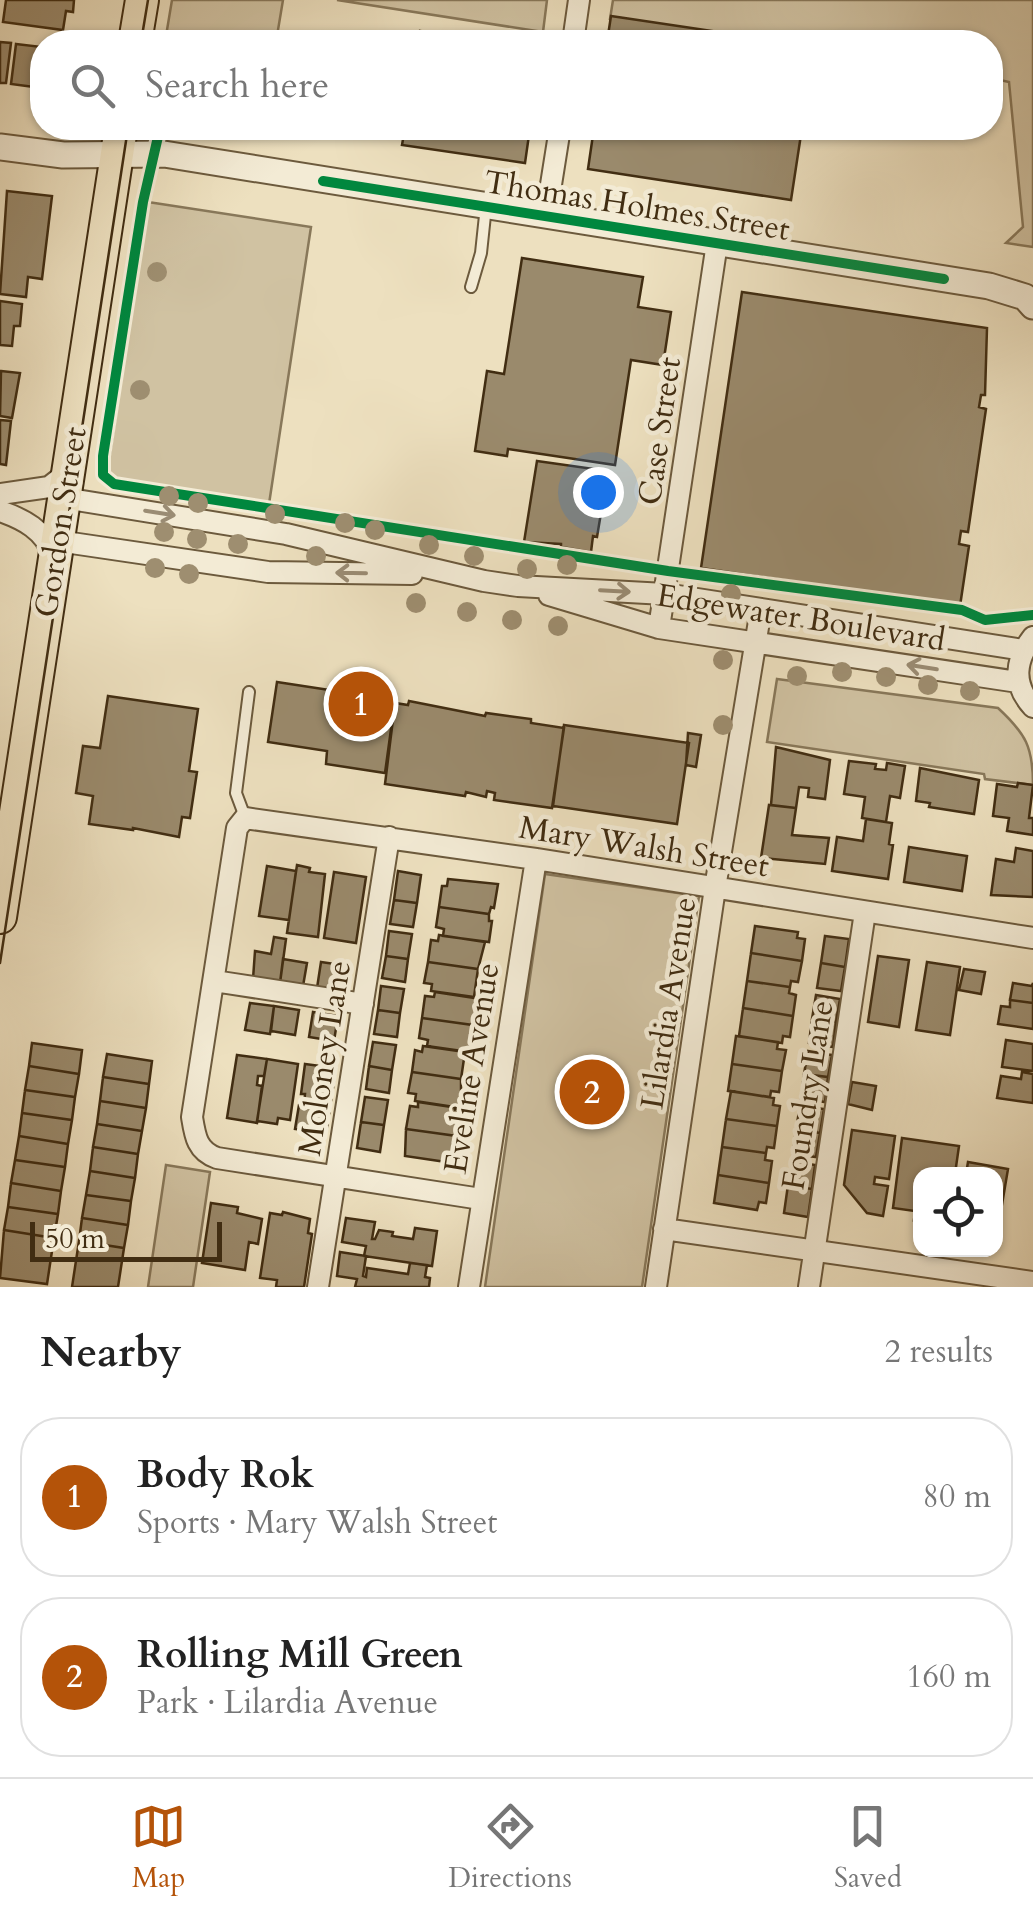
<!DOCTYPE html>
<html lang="en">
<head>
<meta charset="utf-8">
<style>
	:root { --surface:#fff; --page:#f6f6f6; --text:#222; --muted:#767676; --line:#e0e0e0; --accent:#b45309 }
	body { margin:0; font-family:Cardo,serif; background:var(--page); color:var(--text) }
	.controls { position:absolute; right:30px; bottom:30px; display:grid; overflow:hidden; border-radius:20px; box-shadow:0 2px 8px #0004 }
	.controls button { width:90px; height:90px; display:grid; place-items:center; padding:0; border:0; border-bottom:2px solid var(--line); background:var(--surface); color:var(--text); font:50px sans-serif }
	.scale { position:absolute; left:30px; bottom:25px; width:192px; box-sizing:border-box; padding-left:10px; border:5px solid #412d12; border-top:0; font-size:28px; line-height:35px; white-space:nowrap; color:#412d12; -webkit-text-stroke:8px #f3ebd5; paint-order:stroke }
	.you { position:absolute; left:598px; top:492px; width:35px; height:35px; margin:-25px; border:8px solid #fff; border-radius:50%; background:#1a73e8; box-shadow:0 0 0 15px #1a73e833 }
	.badge { display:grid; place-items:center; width:65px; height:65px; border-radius:50%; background:var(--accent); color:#fff; font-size:32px; font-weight:700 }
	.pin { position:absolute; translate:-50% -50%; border:5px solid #fff; box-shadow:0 2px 10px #0006 }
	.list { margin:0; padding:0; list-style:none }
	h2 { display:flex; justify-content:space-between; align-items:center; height:130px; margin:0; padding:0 40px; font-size:42px }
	h2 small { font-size:32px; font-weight:400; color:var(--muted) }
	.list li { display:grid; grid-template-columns:65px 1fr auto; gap:30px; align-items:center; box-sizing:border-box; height:160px; margin:0 20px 20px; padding:0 20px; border:2px solid var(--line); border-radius:40px }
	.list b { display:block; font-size:38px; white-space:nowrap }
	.list p { margin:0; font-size:32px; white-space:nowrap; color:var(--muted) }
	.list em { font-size:32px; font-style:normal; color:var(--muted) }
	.icon { flex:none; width:55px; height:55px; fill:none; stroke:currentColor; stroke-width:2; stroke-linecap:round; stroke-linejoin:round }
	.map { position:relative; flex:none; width:1033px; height:1287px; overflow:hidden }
	.search { position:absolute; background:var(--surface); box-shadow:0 2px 8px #0004; left:30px; right:30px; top:30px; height:110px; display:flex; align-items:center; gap:25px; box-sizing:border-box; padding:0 35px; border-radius:40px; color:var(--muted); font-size:38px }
	.sheet { height:490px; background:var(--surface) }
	nav { display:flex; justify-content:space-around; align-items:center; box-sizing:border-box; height:140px; border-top:2px solid var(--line); background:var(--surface); font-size:28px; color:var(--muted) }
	nav a { display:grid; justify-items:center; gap:5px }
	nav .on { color:var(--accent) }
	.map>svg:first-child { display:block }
</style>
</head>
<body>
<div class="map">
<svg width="1033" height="1287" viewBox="0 0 1033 1287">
	<rect width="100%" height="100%" fill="#ede0bf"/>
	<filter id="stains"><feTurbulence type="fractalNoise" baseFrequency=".002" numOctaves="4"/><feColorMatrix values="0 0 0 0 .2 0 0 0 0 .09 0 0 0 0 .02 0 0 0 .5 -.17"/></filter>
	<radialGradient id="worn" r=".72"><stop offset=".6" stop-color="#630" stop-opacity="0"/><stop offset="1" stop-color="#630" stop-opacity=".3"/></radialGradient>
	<!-- green -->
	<path fill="#d0c2a2" stroke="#88785a" stroke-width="2.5" d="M172,0H283L276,42H165Z
		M337,0H547L543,32Z
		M613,0H1033V247L1006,243L1023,227L1009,82L991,78L990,42H762L610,19Z
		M148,202L311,227L269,504L106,479Z
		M777,679L998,708C1026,734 1033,747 1033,785L985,779L984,774L767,742Z
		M545,874L699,896L642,1287H485Z
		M166,1165L210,1172L193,1287H148Z"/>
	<!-- building -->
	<path fill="#9a8a6c" stroke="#412d12" stroke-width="2.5" d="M6,0H74L73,12L66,11L63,30L3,22Z
		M611,16L786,42H607Z
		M420,31L496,42H418Z
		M0,42L11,43L6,83H0Z
		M16,44L42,47V88L11,84Z
		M405,128H530L525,163L402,145Z
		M594,128H802L791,200L588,169Z
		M7,191L52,196L42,279L28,277L26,297L0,294Z
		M522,258L643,277L638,307L671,312L663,365L631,360L615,465L508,449L507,456L475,451L487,371L504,374Z
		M742,292L987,328L985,395H981L979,407L986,409L968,532L961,531L959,544L969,546L960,606L701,568Z
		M0,301L22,304L20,326H14L12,346L0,345Z
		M1,371L20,373L12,418L0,416Z
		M0,420L11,421L6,465L0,464Z
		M537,461L608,471L597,537L593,536L591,552L561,547V544L524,542Z
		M277,682L395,700L385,773L326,764L327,751L268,742Z
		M108,696L198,709L189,771L197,772L190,818L182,817L179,837L133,828V830L89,824L93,796L76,793L83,746L100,748Z
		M409,701L485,716L486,713L531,719V723L564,728L552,808L494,800L495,793L487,791L486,797L466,792L465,796L385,784L395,703L408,705Z
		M564,725L689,743L677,824L553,806Z
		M688,733L701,735L696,767L686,765Z
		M776,747L830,760L825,799L808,797L809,788L799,787L796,808L771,805Z
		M849,761L876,764L875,769L886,770L887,763L905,766L900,798L890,796L886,822L862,818L865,797L844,794Z
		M920,768L979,780L974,814L929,807L930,803L916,801Z
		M1018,783L1033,785L1029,818H1033V835L1007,831L1009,818L993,816L997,784L1017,787Z
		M769,805L796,808L792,835L829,838L825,864L761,858Z
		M866,819L892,823L889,844L893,845L888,879L832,871L837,837L863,841Z
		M909,847L967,856L962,891L904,882Z
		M1016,848L1033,851V897L991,895L996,859L1014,862Z
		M297,865L310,868L309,872L325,874L318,937L287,933Z
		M267,866L296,871L289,920L259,916Z
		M398,871L421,875L417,903L394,900Z
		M334,872L366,877L356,943L324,938Z
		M448,879L498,884L494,908L491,907L489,914L439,907L442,886H447Z
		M394,900L417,903L413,927L390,924Z
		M439,907L489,914V921H492L489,942L443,936L444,929L436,927Z
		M755,926L798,932L797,938L805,939L802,961L751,953Z
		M389,931L412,934L408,959L386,956Z
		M439,935L485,942L478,969L428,962L431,940L438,941Z
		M825,936L849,939L845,967L821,963Z
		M274,937L286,939L280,983L253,979L255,951L271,954Z
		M751,953L802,961L798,982L791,981L790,987L747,981Z
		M386,956L408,959L405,982L382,978Z
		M878,956L909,960L899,1027L868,1022Z
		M283,959L307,963L303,986L280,983Z
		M321,962L349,966L345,993L317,988Z
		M428,962L478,969L474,997L431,991L432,984L424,983Z
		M927,962L960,967L950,1035L916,1030Z
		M821,963L845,967L841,991L817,988Z
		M964,969L985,972L981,994L959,990Z
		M747,981L790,987L789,993L796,995L793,1016L743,1008Z
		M1013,983L1032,986L1033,983V1003L1010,1000Z
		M381,986L404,989L400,1013L378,1010Z
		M435,992L481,999L478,1018H474L473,1025L422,1018L425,996L434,997Z
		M816,995L840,999L836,1022L812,1019Z
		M1010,1000L1033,1003V1029L998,1024L1001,1006L1010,1007Z
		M250,1003L274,1006L270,1034L245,1030Z
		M274,1006L299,1010L295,1035L271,1031Z
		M743,1008L793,1016L790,1037L783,1036L782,1043L739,1036Z
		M378,1010L400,1013L397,1037L374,1034Z
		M313,1012L338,1016L334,1041L309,1037Z
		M422,1018L473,1025L469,1052L427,1046L428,1040L419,1038Z
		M812,1019L836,1022L833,1047L809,1043Z
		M736,1036L778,1042L777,1049L786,1050L782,1071L732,1064Z
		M1006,1040L1033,1044V1071L1002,1067Z
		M373,1042L396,1045L392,1070L369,1066Z
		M32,1043L82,1050L79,1074L29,1066Z
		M423,1046L465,1052L461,1079L412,1072L415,1050L422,1052Z
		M808,1051L832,1055L828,1077L804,1074Z
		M107,1054L152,1061L149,1084L103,1077Z
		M237,1055L267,1059L264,1076H258L257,1085L262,1086L257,1123L227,1118Z
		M267,1059L298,1064L290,1120L278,1118L277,1124L257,1121Z
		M305,1064L336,1068L327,1127L319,1126L318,1132L295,1129L299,1105H304L305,1094H301Z
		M732,1064L782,1071L779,1092L771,1091L770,1097L728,1091Z
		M29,1066L79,1074L75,1097L25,1090Z
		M369,1066L392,1070L389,1093L366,1089Z
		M412,1072L461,1079V1108L415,1101L416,1094L408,1093Z
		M1022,1072L1033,1074V1103L997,1098L1001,1076L1021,1079Z
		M804,1074L828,1077L825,1102L801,1099Z
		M103,1077L149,1084L146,1108L100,1101Z
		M852,1082L876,1086L872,1110L848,1104Z
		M25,1090L75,1097L72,1120L22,1113Z
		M731,1091L774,1098L773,1105L780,1106L777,1126L726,1119Z
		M365,1097L388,1100L384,1125L361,1122Z
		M100,1101L146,1108L142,1131L97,1124Z
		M418,1102L465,1109L462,1129L458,1128L457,1136L406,1129L410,1106L418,1107Z
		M800,1106L824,1109L820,1133L796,1129Z
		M22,1113L72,1120L68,1144L19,1136Z
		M726,1119L777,1126L774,1148L767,1147L766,1153L722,1147Z
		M361,1122L384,1125L380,1152L357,1148Z
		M97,1124L142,1131L138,1154L93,1147Z
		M406,1129L457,1136L453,1163L405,1156Z
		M796,1129L820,1133L816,1157L793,1154Z
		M852,1130L895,1136L889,1179L875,1177L874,1184L888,1186L883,1216L867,1213L844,1185Z
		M19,1136L68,1144L65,1167L15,1160Z
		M902,1138L959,1146L955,1174H920V1218L914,1220L915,1211L893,1208Z
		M93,1147L138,1154L135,1178L90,1171Z
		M722,1147L766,1153L765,1160L772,1161L769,1183L718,1175Z
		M15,1160L65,1167L61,1191L11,1183Z
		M792,1161L815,1165L812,1189L788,1185Z
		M968,1162L1008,1169L997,1234L996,1174H966Z
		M90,1171L135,1178L131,1201L86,1195Z
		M718,1175L769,1183L766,1203L759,1202L757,1210L714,1203Z
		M11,1183L61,1191L58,1214L8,1207Z
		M788,1185L812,1189L808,1217L784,1213Z
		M86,1195L131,1201L128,1225L82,1218Z
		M211,1203L238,1207L237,1213L262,1219L258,1244L249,1242L245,1270L202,1263Z
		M8,1207L58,1214L54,1238L4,1230Z
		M283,1212L310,1219L308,1233L312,1234L304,1287H276L277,1280L260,1278L270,1213L282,1215Z
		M82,1218L128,1225L124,1248L79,1241Z
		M346,1218L375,1222L372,1239H375L379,1230L393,1232L392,1236L413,1239L415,1228L437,1231L432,1266L364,1256L366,1246L342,1242Z
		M4,1230L54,1238L47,1284L0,1278Z
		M79,1241L124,1248L118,1287H72Z
		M340,1252L366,1256L363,1276L366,1277L367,1268L408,1274L410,1263L427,1265L425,1277L430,1278L429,1287H355L357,1279L337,1276Z"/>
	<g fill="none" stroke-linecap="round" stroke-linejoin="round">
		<!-- service casing -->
		<g stroke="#6c5a3d" stroke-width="14">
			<path id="service" d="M471,287L481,253L486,206
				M245,817L236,793L249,692"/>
		</g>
		<!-- minor casing -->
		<g stroke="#6c5a3d" stroke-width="24">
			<path id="minor" d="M573,42L579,0
				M546,216L560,128
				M0,494L49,487L68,472
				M64,498L286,534L484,581L518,586L665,594L1023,650
				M0,511C23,519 45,530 53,555
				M58,541L268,572L412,574
				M549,595L659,628L1018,682
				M659,628L717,243
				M1033,637C1015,660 1012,684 1033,707
				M214,981L363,1004
				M481,1199L217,1158C197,1151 195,1136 192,1117L237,828L245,818L536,859L1033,938
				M664,1229L1033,1282
				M318,1287L389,837
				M469,1287L536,859
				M656,1287L715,888L761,609
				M809,1287L865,912"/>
		</g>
		<!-- tertiary casing -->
		<g stroke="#6c5a3d" stroke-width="29">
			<path id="tertiary" d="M0,147L63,155L164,154L989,286L1025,297L1033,306"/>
		</g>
		<!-- primary casing -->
		<g stroke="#412d12" stroke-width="36">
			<path id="primary" d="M135,42L142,0
				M0,917L121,128"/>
		</g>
		<!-- service -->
		<use href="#service" stroke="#f3ebd5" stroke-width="10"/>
		<!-- minor -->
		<use href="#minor" stroke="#f3ebd5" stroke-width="20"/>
		<!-- tertiary -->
		<use href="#tertiary" stroke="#f3ebd5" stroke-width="25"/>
		<!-- primary -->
		<use href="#primary" stroke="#ede0bf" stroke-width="32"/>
		<!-- tram -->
		<path stroke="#412d12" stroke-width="2.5" d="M141,42L148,0
			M0,963L128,128"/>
		<!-- cycleway casing -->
		<g stroke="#f3ebd5" stroke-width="16">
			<path id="cycleway" d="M160,128L143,202L103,456V475L114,484L668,571L962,610L985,620L1033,615
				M323,181L944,279"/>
		</g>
		<!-- cycleway -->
		<use href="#cycleway" stroke="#00873e" stroke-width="10"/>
	</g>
	<!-- trees -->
	<g fill="#9e8e70">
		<circle cx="157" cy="272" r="10"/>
		<circle cx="140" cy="390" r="10"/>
		<circle cx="169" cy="496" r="10"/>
		<circle cx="198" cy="503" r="10"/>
		<circle cx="275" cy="514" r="10"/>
		<circle cx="345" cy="523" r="10"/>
		<circle cx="375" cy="530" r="10"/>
		<circle cx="164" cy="532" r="10"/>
		<circle cx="197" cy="539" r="10"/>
		<circle cx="238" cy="544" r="10"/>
		<circle cx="429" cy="545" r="10"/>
		<circle cx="316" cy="556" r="10"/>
		<circle cx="474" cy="556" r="10"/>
		<circle cx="567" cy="565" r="10"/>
		<circle cx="155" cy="568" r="10"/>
		<circle cx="527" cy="569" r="10"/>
		<circle cx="189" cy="574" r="10"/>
		<circle cx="731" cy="594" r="10"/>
		<circle cx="416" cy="603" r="10"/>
		<circle cx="467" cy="612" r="10"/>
		<circle cx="512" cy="620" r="10"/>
		<circle cx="558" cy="626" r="10"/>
		<circle cx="723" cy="660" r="10"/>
		<circle cx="842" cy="672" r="10"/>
		<circle cx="797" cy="676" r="10"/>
		<circle cx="886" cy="677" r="10"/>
		<circle cx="928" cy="685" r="10"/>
		<circle cx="970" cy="691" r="10"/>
		<circle cx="723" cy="725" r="10"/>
		<circle cx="592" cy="1117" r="10"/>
	</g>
	<!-- one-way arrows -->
	<defs><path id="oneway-shaft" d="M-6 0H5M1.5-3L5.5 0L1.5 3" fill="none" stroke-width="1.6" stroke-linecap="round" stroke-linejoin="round" transform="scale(2.5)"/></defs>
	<g stroke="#9a8c74">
		<use href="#oneway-shaft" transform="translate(160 513) rotate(9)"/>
		<use href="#oneway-shaft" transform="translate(351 573) rotate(-179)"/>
		<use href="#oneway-shaft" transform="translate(615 591) rotate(3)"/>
		<use href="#oneway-shaft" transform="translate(922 667) rotate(-171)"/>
	</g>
	<g text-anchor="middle" stroke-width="9" stroke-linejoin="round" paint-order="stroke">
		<!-- street labels -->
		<g font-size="32" fill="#412d12" stroke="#f3ebd5">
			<text transform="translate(637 205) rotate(9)" y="11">Thomas Holmes Street</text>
			<text transform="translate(659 431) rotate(-82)" y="11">Case Street</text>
			<text transform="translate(60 522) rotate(-81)" y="11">Gordon Street</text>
			<text transform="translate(801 617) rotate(9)" y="11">Edgewater Boulevard</text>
			<text transform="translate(644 846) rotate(9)" y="11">Mary Walsh Street</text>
			<text transform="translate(668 1003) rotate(-81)" y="11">Lilardia Avenue</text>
			<text transform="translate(324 1058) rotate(-81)" y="11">Moloney Lane</text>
			<text transform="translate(471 1068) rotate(-81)" y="11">Eveline Avenue</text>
			<text transform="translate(807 1095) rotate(-81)" y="11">Foundry Lane</text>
		</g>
	</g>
	<rect width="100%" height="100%" filter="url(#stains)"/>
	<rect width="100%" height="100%" fill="url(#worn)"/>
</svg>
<div class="controls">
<button><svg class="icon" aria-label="locate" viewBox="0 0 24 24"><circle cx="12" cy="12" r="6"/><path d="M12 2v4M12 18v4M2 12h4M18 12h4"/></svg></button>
</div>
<div class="scale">50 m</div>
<div class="you"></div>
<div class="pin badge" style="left:361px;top:704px">1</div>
<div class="pin badge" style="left:592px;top:1092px">2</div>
<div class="search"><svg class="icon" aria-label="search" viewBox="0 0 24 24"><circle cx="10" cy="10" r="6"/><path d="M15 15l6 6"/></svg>Search here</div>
</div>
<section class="sheet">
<h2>Nearby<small>2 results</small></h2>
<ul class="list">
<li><span class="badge">1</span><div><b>Body Rok</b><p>Sports · Mary Walsh Street</p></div><em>80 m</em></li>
<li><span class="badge">2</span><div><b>Rolling Mill Green</b><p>Park · Lilardia Avenue</p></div><em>160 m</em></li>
</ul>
</section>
<nav>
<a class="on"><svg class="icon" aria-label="map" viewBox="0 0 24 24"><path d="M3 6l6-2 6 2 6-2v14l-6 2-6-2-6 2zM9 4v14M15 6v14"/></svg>Map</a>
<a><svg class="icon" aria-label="directions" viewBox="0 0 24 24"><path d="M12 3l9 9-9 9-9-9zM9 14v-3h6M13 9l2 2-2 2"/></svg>Directions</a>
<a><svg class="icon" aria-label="saved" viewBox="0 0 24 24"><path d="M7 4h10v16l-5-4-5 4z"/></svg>Saved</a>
</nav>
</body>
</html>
